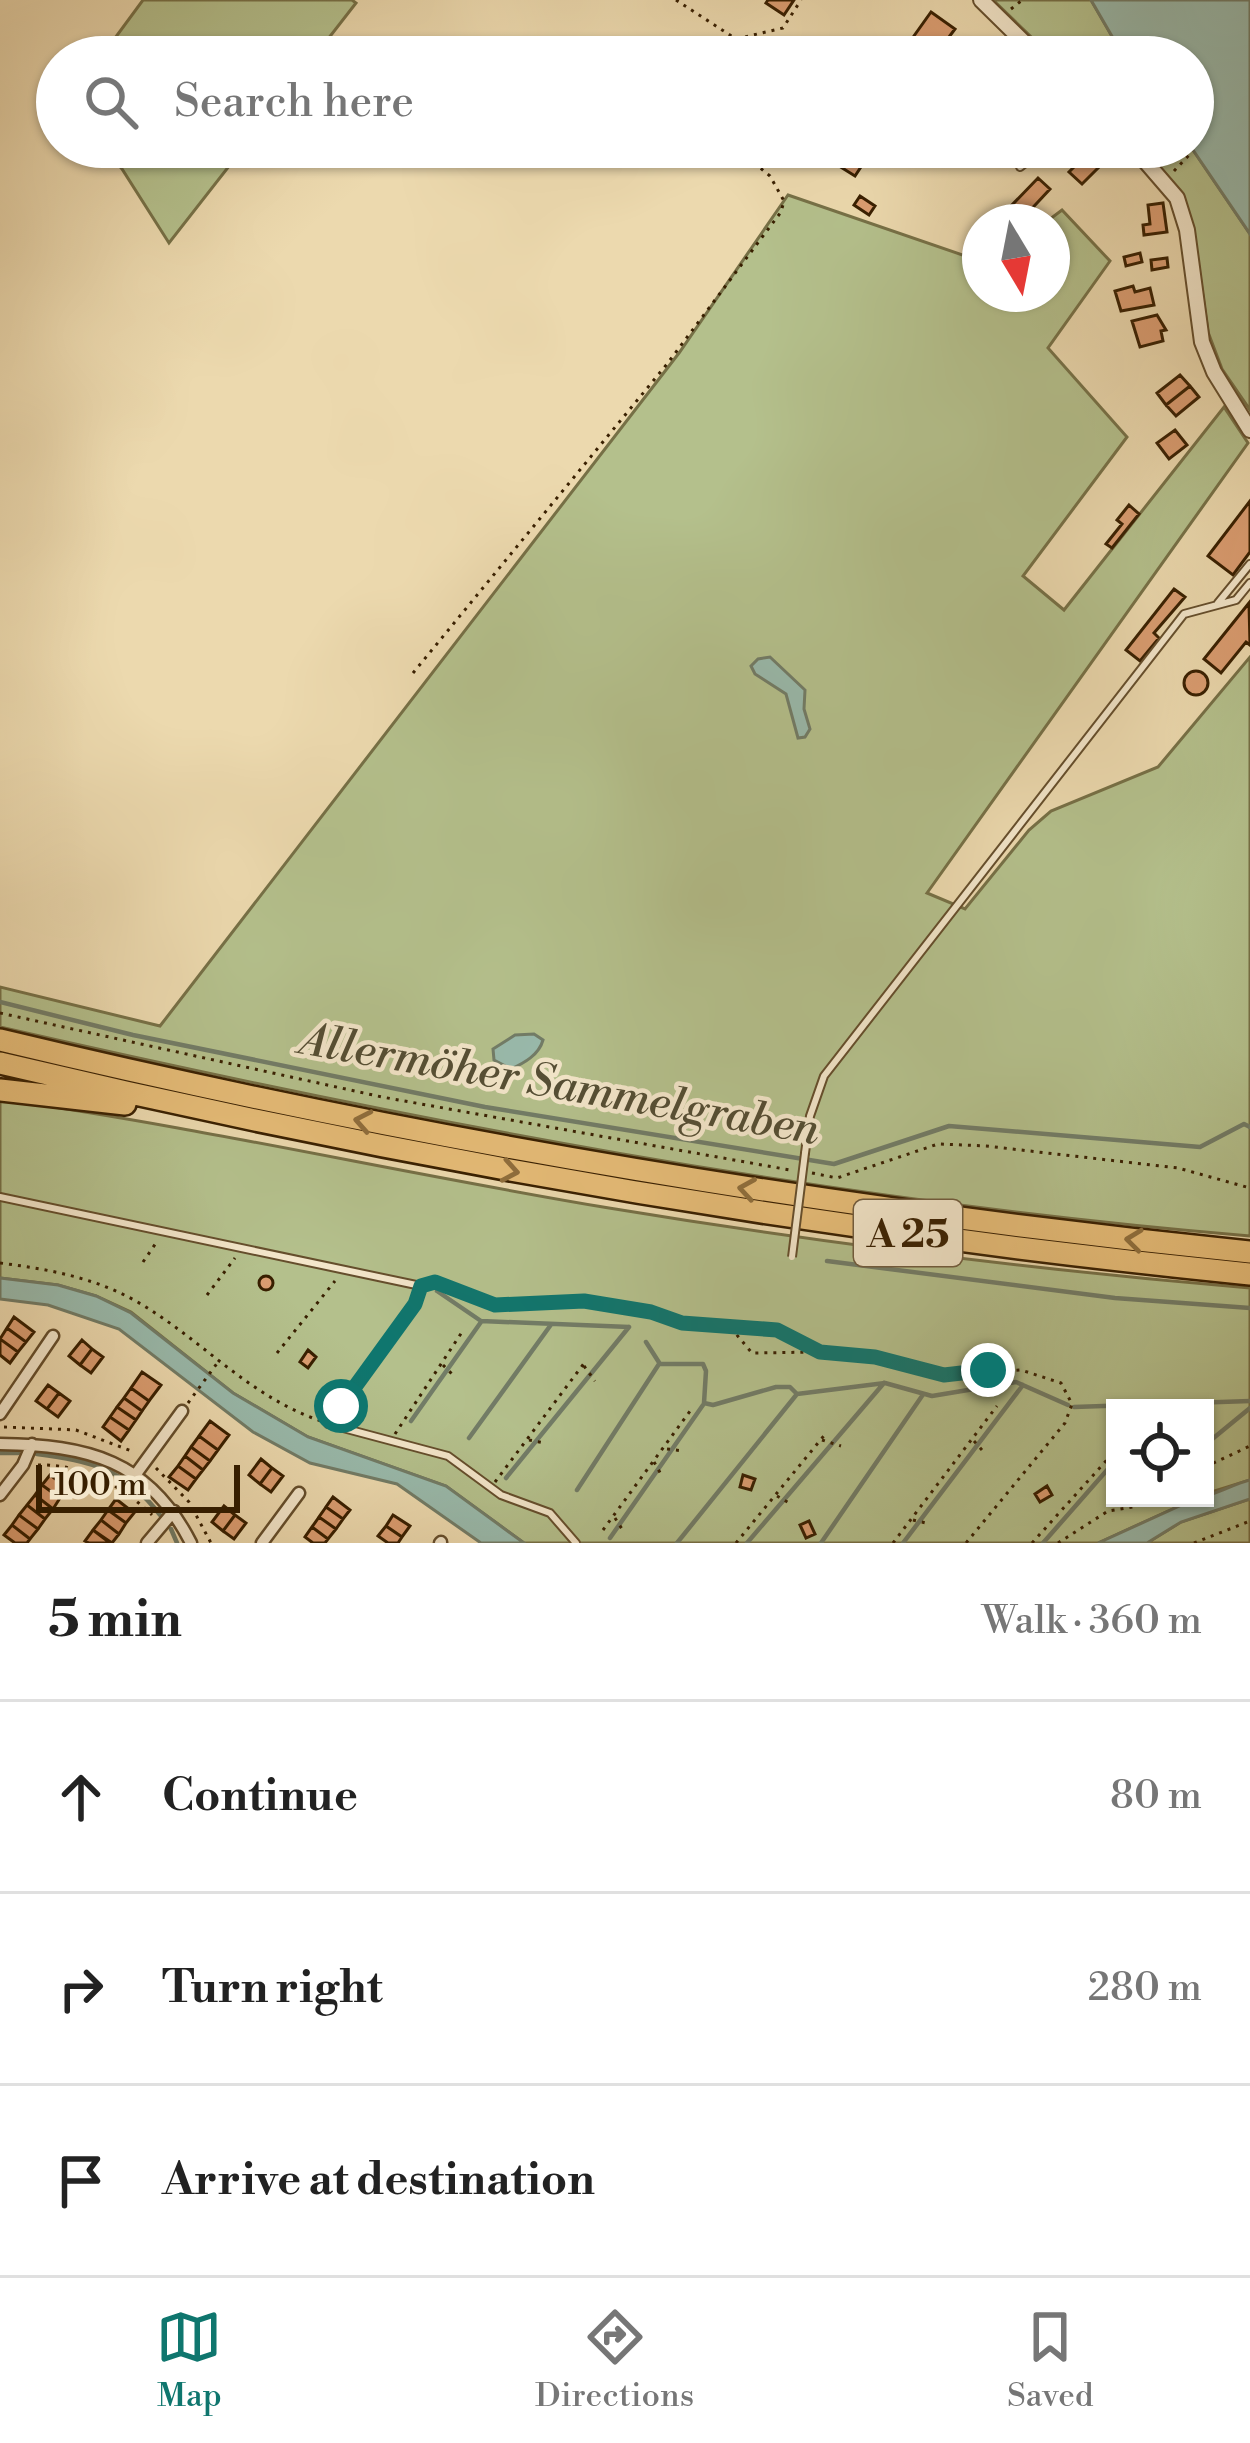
<!DOCTYPE html>
<html lang="en">
<head>
<meta charset="utf-8">
<style>
	:root { --surface:#fff; --page:#f6f6f6; --text:#222; --muted:#767676; --line:#e0e0e0; --accent:#0f766e }
	body { margin:0; font-family:"Libre Bodoni",serif; background:var(--page); color:var(--text) }
	.controls { position:absolute; right:36px; bottom:36px; display:grid; overflow:hidden; border-radius:0px; box-shadow:0 3px 9px #0004 }
	.controls button { width:108px; height:108px; display:grid; place-items:center; padding:0; border:0; border-bottom:3px solid var(--line); background:var(--surface); color:var(--text); font:60px sans-serif }
	.compass { position:absolute; left:962px; top:204px; width:108px; height:108px; border-radius:50%; background:var(--surface); box-shadow:0 3px 9px #0004; rotate:170deg }
	.scale { position:absolute; left:36px; bottom:30px; width:204px; box-sizing:border-box; padding-left:12px; border:6px solid #381f00; border-top:0; font-size:33px; line-height:42px; white-space:nowrap; color:#381f00; -webkit-text-stroke:9px #f3e6ca; paint-order:stroke }
	.stop { position:absolute; width:36px; height:36px; margin:-27px; border:9px solid #0f766e; border-radius:50%; background:#fff }
	.stop.end { background:#0f766e; border-color:#fff; box-shadow:0 3px 12px #0008 }
	.list { margin:0; padding:0; list-style:none }
	h2 { display:flex; justify-content:space-between; align-items:center; height:156px; margin:0; padding:0 48px; font-size:51px }
	h2 small { font-size:39px; font-weight:400; color:var(--muted) }
	.list li { display:grid; grid-template-columns:78px 1fr auto; gap:36px; align-items:center; box-sizing:border-box; height:192px; padding:0 48px; border-top:3px solid var(--line) }
	.list b { display:block; font-size:45px; white-space:nowrap }
	.list em { font-size:39px; font-style:normal; color:var(--muted) }
	.icon { flex:none; width:66px; height:66px; fill:none; stroke:currentColor; stroke-width:2; stroke-linecap:round; stroke-linejoin:round }
	.map { position:relative; flex:none; width:1250px; height:1543px; overflow:hidden }
	.search { position:absolute; background:var(--surface); box-shadow:0 3px 9px #0004; left:36px; right:36px; top:36px; height:132px; display:flex; align-items:center; gap:30px; box-sizing:border-box; padding:0 42px; border-radius:66px; color:var(--muted); font-size:45px }
	.sheet { height:732px; background:var(--surface) }
	nav { display:flex; justify-content:space-around; align-items:center; box-sizing:border-box; height:168px; border-top:3px solid var(--line); background:var(--surface); font-size:33px; color:var(--muted) }
	nav a { display:grid; justify-items:center; gap:6px }
	nav .on { color:var(--accent) }
	.map>svg:first-child { display:block }
</style>
</head>
<body>
<div class="map">
<svg width="1250" height="1543" viewBox="0 0 1250 1543">
	<rect width="100%" height="100%" fill="#ecd9ae"/>
	<filter id="stains"><feTurbulence type="fractalNoise" baseFrequency=".00167" numOctaves="4"/><feColorMatrix values="0 0 0 0 .2 0 0 0 0 .09 0 0 0 0 .02 0 0 0 .5 -.17"/></filter>
	<radialGradient id="worn" r=".72"><stop offset=".6" stop-color="#630" stop-opacity="0"/><stop offset="1" stop-color="#630" stop-opacity=".3"/></radialGradient>
	<!-- green -->
	<path fill="#b4c08c" stroke="#767046" stroke-width="3" d="M143,0H352L356,3L314,57H101Z
		M993,0H1091L1124,57H1052Z
		M103,147H244L169,243L122,169Z
		M1141,147H1191L1250,234V410L1222,369L1208,332L1193,226L1182,195Z
		M788,195L980,261V294H1052V222H1046L1062,210L1110,261L1048,348L1127,437L1023,576L1064,610L1224,407L1248,443L927,893L965,909L1029,830L1051,811L1158,767L1250,657V1236C829,1201 411,1121 0,1027V987L160,1026L679,353Z
		M0,1099C204,1128 405,1174 609,1208C821,1243 1036,1270 1250,1288V1480L1205,1494V1408H1115V1498H1197L1098,1543H524L446,1486L308,1437L233,1393L131,1312L96,1296L58,1285L0,1278Z
		M1250,1499V1543H1147L1181,1522Z"/>
	<!-- water -->
	<path fill="#99baac" stroke="#727c67" stroke-width="3" d="M1091,0H1250V234L1191,147L1193,57H1124Z
		M770,657L805,690L804,709L810,729L805,737L798,738L786,694L755,674L751,666L758,659Z
		M534,1034L543,1040C539,1055 524,1063 511,1069L494,1060L493,1049L515,1035Z
		M0,1278L58,1285L96,1296L131,1313L233,1393L308,1437L446,1486L524,1543H481L397,1484L310,1463L253,1432L119,1329L48,1305L0,1299Z
		M1250,1480V1499L1181,1522L1147,1543H1098L1197,1498C1207,1498 1234,1484 1250,1480Z"/>
	<g fill="none" stroke-linecap="round" stroke-linejoin="round">
		<!-- stream -->
		<path stroke="#727c67" stroke-width="4.5" d="M0,1002L133,1035L485,1107L834,1164L949,1126L1200,1147L1244,1124L1250,1127
			M827,1261L1115,1298L1250,1308
			M437,1291L481,1321L629,1327
			M646,1342L660,1364H703L706,1371L704,1403L713,1405L776,1387H790L797,1394L885,1383L932,1396L1016,1382L1068,1405
			M1074,1407L1250,1401
			M411,1421L481,1322
			M469,1438L550,1326
			M1205,1445L1250,1408
			M0,1453H18
			M37,1454C91,1461 125,1469 160,1515
			M506,1478L629,1327
			M577,1490L659,1364
			M171,1529L177,1543
			M610,1538L703,1405
			M677,1543L797,1394
			M747,1543L884,1383
			M821,1543L922,1396
			M903,1543L1023,1385
			M1043,1543L1115,1461"/>
	</g>
	<!-- building -->
	<path fill="#db9d71" stroke="#381f00" stroke-width="3" d="M768,0H794L784,15L766,3Z
		M931,12L955,29L934,57H899Z
		M720,44L731,52L728,57H711Z
		M966,45L983,57H957Z
		M825,147H874L855,176L820,154Z
		M1086,155L1099,167L1082,184L1069,172Z
		M1038,178L1050,189L1024,217L1011,206Z
		M860,196L875,206L869,215L854,205Z
		M1163,203L1167,232L1144,235L1143,225L1150,224L1148,205Z
		M1140,253L1142,262L1126,266L1124,257Z
		M1167,258L1168,267L1152,270L1151,260Z
		M1133,286L1135,292L1150,288L1154,305L1121,311L1115,291Z
		M1157,315L1166,330L1161,331L1163,341L1140,347L1132,321Z
		M1180,375L1190,386L1166,405L1157,393Z
		M1190,386L1199,397L1176,416L1166,405Z
		M1175,430L1187,445L1169,459L1157,443Z
		M1250,501V552L1233,575L1208,556Z
		M1129,505L1139,514L1112,548L1106,544L1122,524L1117,520Z
		M1174,589L1185,597L1154,633L1159,638L1140,661L1126,650Z
		M1249,603L1250,645L1246,642L1221,673L1204,659Z
		M1184 683a12 12 0 1 1 24 0a12 12 0 1 1-24 0Z
		M259 1283a7 7 0 1 1 14 0a7 7 0 1 1-14 0Z
		M14,1317L34,1332L26,1342L7,1328Z
		M7,1328L26,1342L18,1352L0,1339Z
		M0,1339L18,1352L10,1363L0,1355Z
		M82,1340L92,1349L80,1365L69,1356Z
		M92,1349L103,1357L91,1373L80,1365Z
		M308,1350L316,1357L308,1368L300,1362Z
		M142,1372L161,1385L149,1401L131,1388Z
		M48,1385L59,1393L47,1409L36,1401Z
		M131,1388L149,1401L142,1411L124,1398Z
		M59,1393L70,1401L58,1417L47,1409Z
		M124,1398L142,1411L136,1420L117,1407Z
		M117,1407L136,1420L129,1430L110,1417Z
		M110,1417L129,1430L121,1441L103,1427Z
		M210,1421L229,1435L218,1450L199,1436Z
		M199,1436L218,1450L210,1461L191,1447Z
		M191,1447L210,1461L203,1470L185,1456Z
		M185,1456L203,1470L196,1479L178,1466Z
		M261,1459L272,1468L260,1484L249,1475Z
		M178,1466L196,1479L188,1490L169,1477Z
		M272,1468L283,1476L271,1492L260,1484Z
		M50,1475L68,1488L60,1498L42,1485Z
		M743,1475L755,1479L751,1490L740,1487Z
		M42,1485L60,1498L53,1509L35,1495Z
		M1047,1486L1052,1495L1040,1502L1035,1494Z
		M35,1495L53,1509L45,1519L27,1505Z
		M333,1497L350,1510L343,1519L326,1507Z
		M116,1499L134,1513L126,1523L108,1510Z
		M27,1505L45,1519L38,1529L19,1515Z
		M224,1506L235,1515L223,1531L212,1522Z
		M326,1507L343,1519L336,1529L319,1517Z
		M108,1510L126,1523L119,1534L101,1520Z
		M19,1515L38,1529L30,1539L12,1525Z
		M235,1515L246,1523L234,1539L223,1531Z
		M393,1515L410,1526L402,1537L386,1526Z
		M319,1517L336,1529L328,1539L312,1527Z
		M101,1520L119,1534L112,1543L93,1530Z
		M809,1521L815,1534L806,1538L800,1525Z
		M12,1525L30,1539L27,1543H15L4,1535Z
		M386,1526L402,1537L398,1543H388L378,1536Z
		M312,1527L328,1539L325,1543H313L305,1537Z
		M93,1530L110,1543H89L85,1541Z"/>
	<g fill="none" stroke-linecap="round" stroke-linejoin="round">
		<!-- service casing -->
		<g stroke="#654e2c" stroke-width="10">
			<path id="service" d="M1020,167L1046,147
				M1218,603L1250,564
				M805,1153L810,1116L824,1076L1184,614L1236,600L1250,583
				M0,1197L421,1286L415,1304L328,1424L448,1456L501,1495L550,1513L576,1543"/>
		</g>
		<!-- minor casing -->
		<g stroke="#654e2c" stroke-width="15">
			<path id="minor" d="M0,1414L53,1336
				M0,1444C88,1445 149,1460 191,1543
				M136,1474L182,1411
				M0,1495L23,1465L32,1444
				M147,1543L174,1511
				M262,1543L299,1493
				M440,1543L441,1542"/>
		</g>
		<!-- tertiary casing -->
		<g stroke="#654e2c" stroke-width="18">
			<path id="tertiary" d="M981,0L1039,57
				M1133,147L1177,198L1187,230L1202,342L1214,372L1250,430"/>
		</g>
		<!-- motorway casing -->
		<g stroke="#381f00" stroke-width="26">
			<path id="motorway" d="M0,1040C412,1139 828,1209 1250,1252
				M0,1063C412,1161 829,1232 1250,1274
				M0,1090L125,1104"/>
		</g>
		<!-- path -->
		<path stroke="#381f00" stroke-width="3" stroke-dasharray="3 6" stroke-linecap="butt" d="M676,0L736,39L783,28L801,0
			M1011,9L1021,1
			M740,57L753,36
			M1174,171L1189,155
			M413,673L667,364L781,212L784,201L770,176L735,147
			M0,1013L382,1097L790,1170
			M812,1173L837,1178L938,1144L986,1146L1178,1168L1250,1188
			M143,1262L156,1243
			M0,1263C47,1269 92,1277 134,1300C200,1337 247,1396 321,1421
			M429,1284L435,1282L495,1305L584,1301L651,1312L683,1323L777,1330L821,1352L875,1357L944,1375L1021,1370L1061,1383L1072,1404L1065,1423L966,1543
			M207,1295L235,1258
			M731,1328L752,1353L817,1352
			M277,1353L335,1281
			M443,1365L454,1376
			M584,1366L595,1381
			M188,1403L218,1362
			M4,1427L76,1430L134,1452
			M395,1434L464,1329
			M529,1440L545,1443
			M822,1440L841,1446
			M974,1441L982,1450
			M667,1449L684,1451
			M654,1462L662,1476
			M38,1465C83,1464 121,1485 152,1515
			M1205,1467L1250,1446
			M156,1468L189,1502L211,1543
			M495,1482L585,1362
			M777,1496L791,1504
			M615,1518L622,1529
			M913,1520L926,1523
			M603,1530L693,1407
			M736,1543L827,1432
			M893,1543L997,1406
			M1032,1543L1115,1451
			M1058,1543L1108,1511L1133,1507L1148,1498
			M1194,1543L1250,1521"/>
		<!-- service -->
		<use href="#service" stroke="#f3e6ca" stroke-width="6"/>
		<!-- minor -->
		<use href="#minor" stroke="#f3e6ca" stroke-width="10"/>
		<!-- tertiary -->
		<use href="#tertiary" stroke="#f3e6ca" stroke-width="14"/>
		<!-- motorway -->
		<use href="#motorway" stroke="#e6bc77" stroke-width="21"/>
		<!-- service-bridge casing -->
		<g stroke="#654e2c" stroke-width="10" stroke-linecap="butt">
			<path id="service-bridge" d="M792,1257L805,1153"/>
		</g>
		<!-- service-bridge -->
		<use href="#service-bridge" stroke="#f3e6ca" stroke-width="6"/>
	</g>
	<!-- one-way arrows -->
	<defs><path id="oneway-chevron" d="M-2-3.5L2.5 0L-2 3.5" fill="none" stroke-width="1.6" stroke-linecap="round" stroke-linejoin="round" transform="scale(3)"/></defs>
	<g stroke="#8f6e3c">
		<use href="#oneway-chevron" transform="translate(363 1121) rotate(-169)"/>
		<use href="#oneway-chevron" transform="translate(510 1171) rotate(10)"/>
		<use href="#oneway-chevron" transform="translate(747 1189) rotate(-171)"/>
		<use href="#oneway-chevron" transform="translate(1134 1240) rotate(-173)"/>
	</g>
	<g fill="none" stroke-linecap="round" stroke-linejoin="round">
		<!-- route -->
		<path stroke="#0f766e" stroke-width="15" d="M341,1406L415,1304L421,1286L435,1282L495,1305L584,1301L651,1312L682,1323L777,1330L820,1352L875,1357L944,1375L988,1370"/>
	</g>
	<g text-anchor="middle" stroke-width="9" stroke-linejoin="round" paint-order="stroke">
		<!-- shield labels -->
		<rect fill="#f3e6ca" stroke="#705b3d" stroke-width="3" x="854" y="1200" width="108" height="66" rx="9"/>
		<g font-size="39" font-weight="bold" fill="#381f00">
			<text x="908" y="1247">A 25</text>
		</g>
		<!-- water labels -->
		<g font-size="45" font-style="italic" fill="#554e34" stroke="#f3e6ca">
			<text transform="translate(560 1083) rotate(10)" y="16">Allermöher Sammelgraben</text>
		</g>
	</g>
	<rect width="100%" height="100%" filter="url(#stains)"/>
	<rect width="100%" height="100%" fill="url(#worn)"/>
</svg>
<div class="controls">
<button><svg class="icon" aria-label="locate" viewBox="0 0 24 24"><circle cx="12" cy="12" r="6"/><path d="M12 2v4M12 18v4M2 12h4M18 12h4"/></svg></button>
</div>
<svg class="compass" viewBox="-18 -18 36 36"><path d="M0-13l5 13h-10z" fill="#e53935"/><path d="M0 13l5-13h-10z" fill="#767676"/></svg>
<div class="scale">100 m</div>
<div class="stop" style="left:341px;top:1406px"></div>
<div class="stop end" style="left:988px;top:1370px"></div>
<div class="search"><svg class="icon" aria-label="search" viewBox="0 0 24 24"><circle cx="10" cy="10" r="6"/><path d="M15 15l6 6"/></svg>Search here</div>
</div>
<section class="sheet">
<h2>5 min<small>Walk · 360 m</small></h2>
<ul class="list">
<li><svg class="icon" aria-label="ahead" viewBox="0 0 24 24"><path d="M12 20V5M6 11l6-6 6 6"/></svg><div><b>Continue</b></div><em>80 m</em></li>
<li><svg class="icon" aria-label="right" viewBox="0 0 24 24"><path d="M7 20v-9h11M14 6l5 5-5 5"/></svg><div><b>Turn right</b></div><em>280 m</em></li>
<li><svg class="icon" aria-label="arrive" viewBox="0 0 24 24"><path d="M6 21V4h12l-3 4 3 4H6"/></svg><div><b>Arrive at destination</b></div></li>
</ul>
</section>
<nav>
<a class="on"><svg class="icon" aria-label="map" viewBox="0 0 24 24"><path d="M3 6l6-2 6 2 6-2v14l-6 2-6-2-6 2zM9 4v14M15 6v14"/></svg>Map</a>
<a><svg class="icon" aria-label="directions" viewBox="0 0 24 24"><path d="M12 3l9 9-9 9-9-9zM9 14v-3h6M13 9l2 2-2 2"/></svg>Directions</a>
<a><svg class="icon" aria-label="saved" viewBox="0 0 24 24"><path d="M7 4h10v16l-5-4-5 4z"/></svg>Saved</a>
</nav>
</body>
</html>
